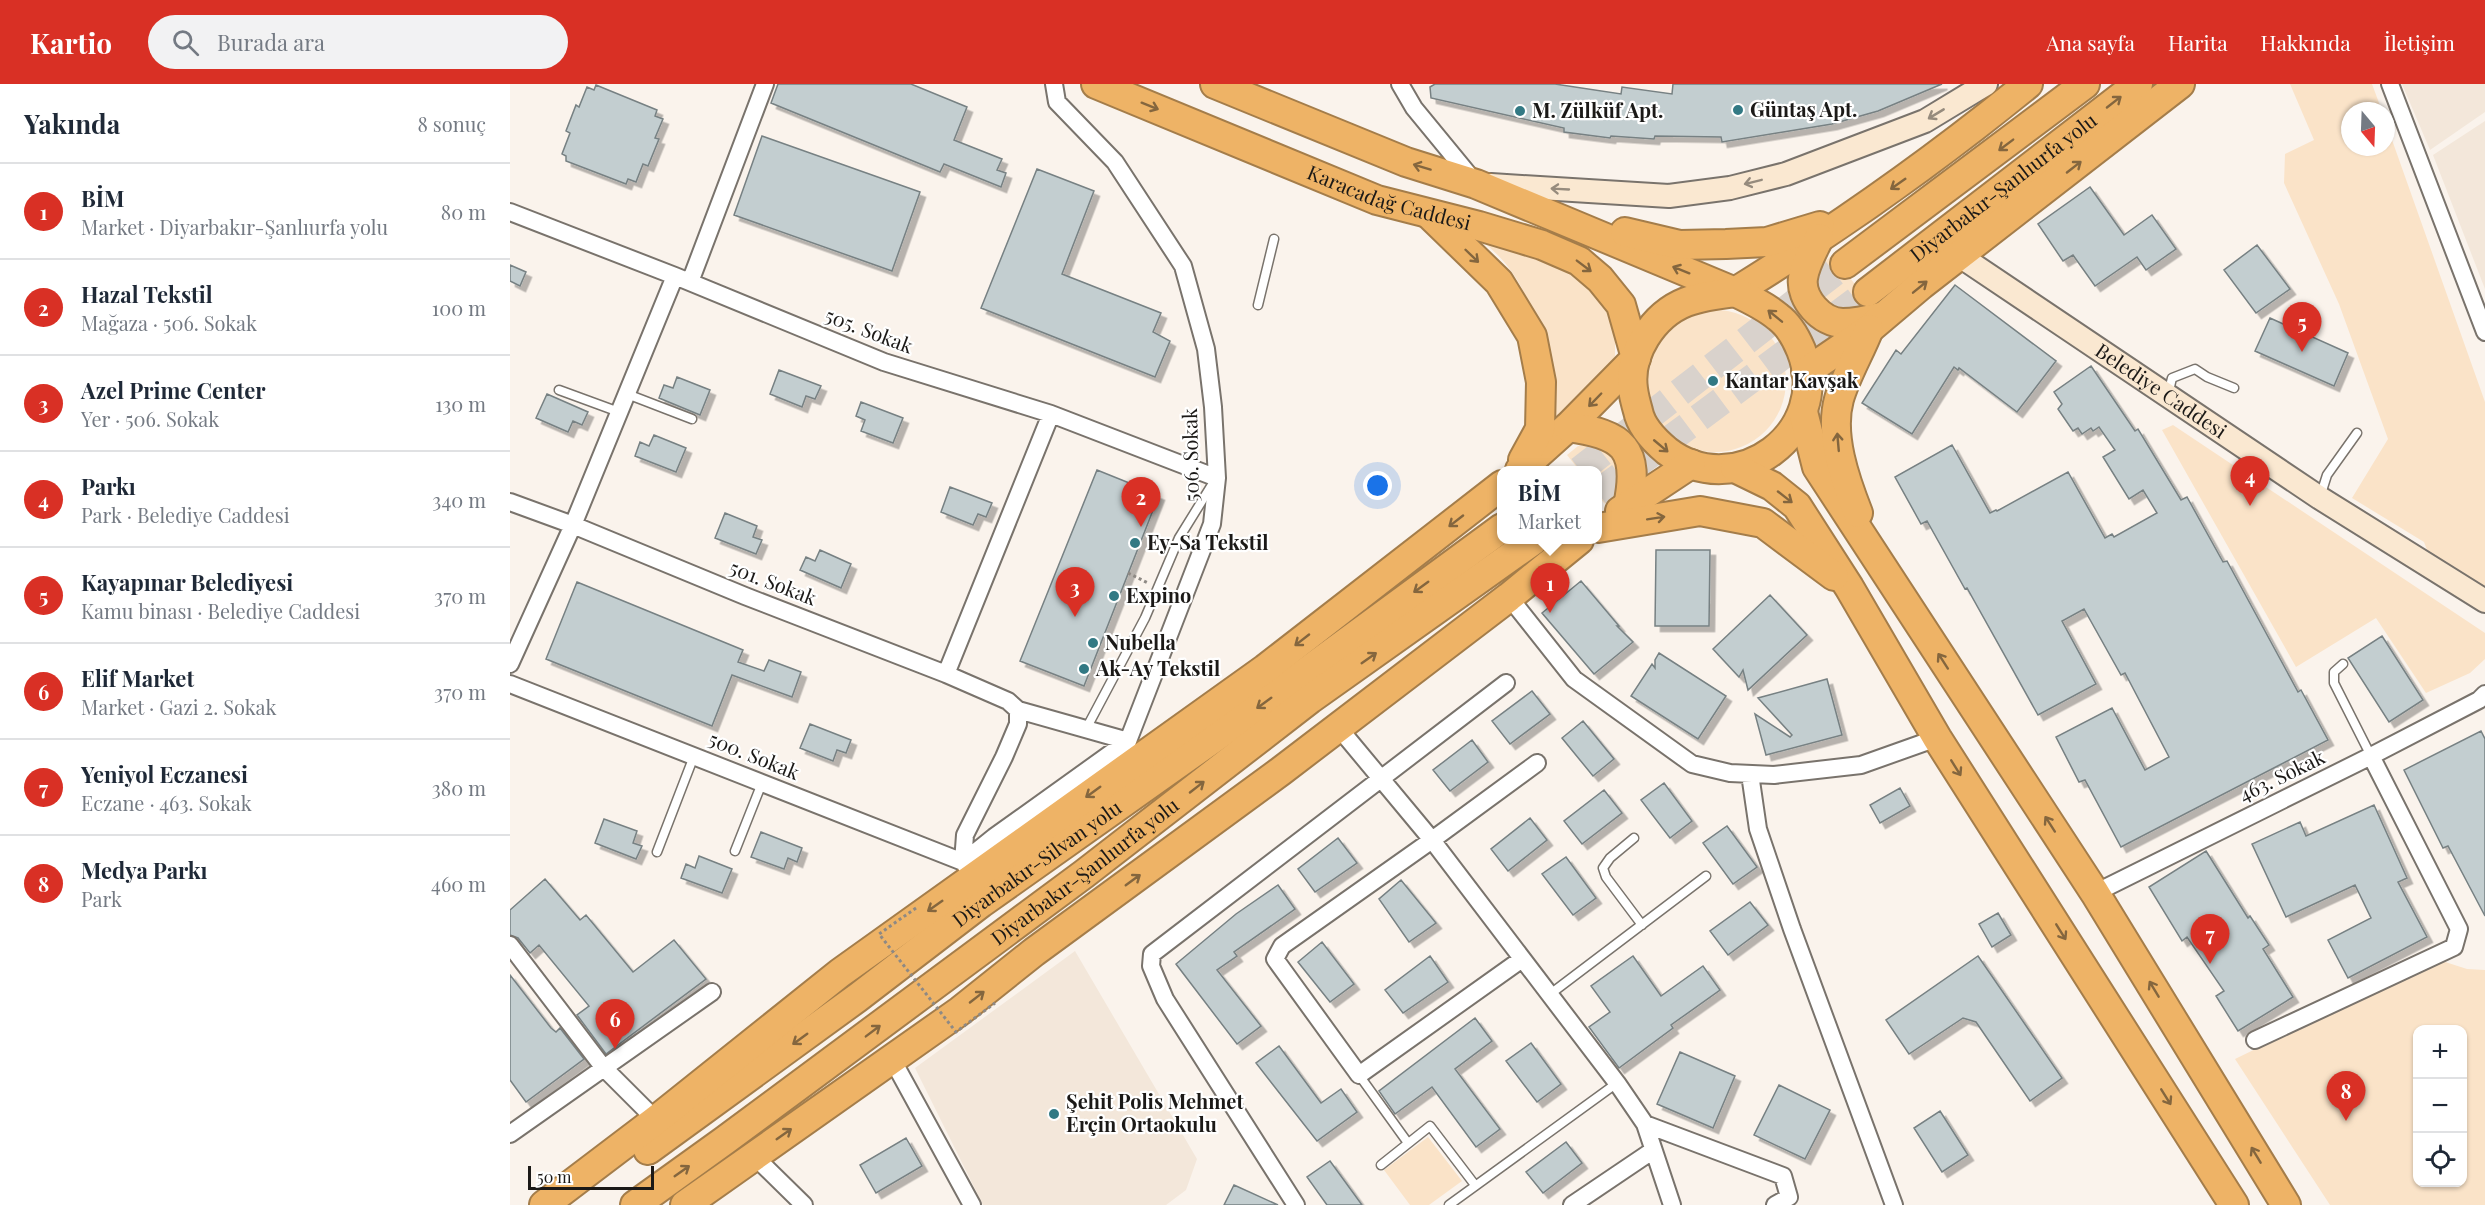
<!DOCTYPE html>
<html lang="tr">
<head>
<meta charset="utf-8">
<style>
	:root { --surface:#fff; --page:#f2f2f3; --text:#1f2937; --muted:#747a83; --line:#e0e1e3; --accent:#d93025 }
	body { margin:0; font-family:"Playfair Display",serif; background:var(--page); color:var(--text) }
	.controls { position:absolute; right:18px; bottom:18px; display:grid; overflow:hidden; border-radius:12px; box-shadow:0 2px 4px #0004 }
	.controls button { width:54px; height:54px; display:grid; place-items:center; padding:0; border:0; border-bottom:2px solid var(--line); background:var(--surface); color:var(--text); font:30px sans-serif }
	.compass { position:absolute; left:1831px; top:18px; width:54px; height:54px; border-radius:50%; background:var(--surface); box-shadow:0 2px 4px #0004; rotate:161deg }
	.scale { position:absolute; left:18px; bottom:15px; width:126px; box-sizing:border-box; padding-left:6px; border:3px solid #1b1917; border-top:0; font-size:16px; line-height:21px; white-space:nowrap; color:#1b1917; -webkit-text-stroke:4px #fff; paint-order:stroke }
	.you { position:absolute; left:868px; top:402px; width:21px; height:21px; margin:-15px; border:4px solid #fff; border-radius:50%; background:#1a73e8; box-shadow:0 0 0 9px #1a73e833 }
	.badge { display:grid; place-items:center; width:39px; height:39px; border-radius:50%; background:var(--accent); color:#fff; font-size:20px; font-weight:700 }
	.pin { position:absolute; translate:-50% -50px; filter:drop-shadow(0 2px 3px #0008) }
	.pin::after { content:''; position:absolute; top:32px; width:21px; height:18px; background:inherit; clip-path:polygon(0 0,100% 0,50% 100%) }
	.popup { position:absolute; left:987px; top:382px; width:105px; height:78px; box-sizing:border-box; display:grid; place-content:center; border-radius:12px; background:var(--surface); filter:drop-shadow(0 2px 4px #0005); font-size:20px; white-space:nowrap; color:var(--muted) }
	.popup b { font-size:22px; color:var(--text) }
	.popup::after { content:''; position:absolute; left:50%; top:100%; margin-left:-12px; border:12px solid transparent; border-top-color:var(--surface) }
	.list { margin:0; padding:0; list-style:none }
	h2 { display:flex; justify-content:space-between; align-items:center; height:78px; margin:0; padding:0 24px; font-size:26px }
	h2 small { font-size:20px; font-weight:400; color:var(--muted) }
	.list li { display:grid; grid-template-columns:39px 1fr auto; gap:18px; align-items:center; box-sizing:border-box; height:96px; padding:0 24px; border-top:2px solid var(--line) }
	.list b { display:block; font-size:22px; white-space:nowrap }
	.list p { margin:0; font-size:20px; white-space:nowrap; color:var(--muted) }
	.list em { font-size:20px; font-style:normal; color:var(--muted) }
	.icon { flex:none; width:33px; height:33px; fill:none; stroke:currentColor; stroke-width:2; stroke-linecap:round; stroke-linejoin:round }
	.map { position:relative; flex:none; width:1975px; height:1121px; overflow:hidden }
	header { display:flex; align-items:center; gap:36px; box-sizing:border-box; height:84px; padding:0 30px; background:var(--accent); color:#fff }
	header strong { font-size:28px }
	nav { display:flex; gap:33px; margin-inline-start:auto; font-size:21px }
	.search { width:420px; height:54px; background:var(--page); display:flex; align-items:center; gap:15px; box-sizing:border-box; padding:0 21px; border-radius:33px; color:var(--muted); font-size:22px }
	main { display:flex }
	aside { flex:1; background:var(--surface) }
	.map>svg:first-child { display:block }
</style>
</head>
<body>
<header>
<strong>Kartio</strong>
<div class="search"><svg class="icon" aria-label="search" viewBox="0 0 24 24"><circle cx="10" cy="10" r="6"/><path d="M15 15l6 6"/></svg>Burada ara</div>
<nav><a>Ana sayfa</a><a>Harita</a><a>Hakkında</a><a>İletişim</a></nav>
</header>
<main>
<aside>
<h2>Yakında<small>8 sonuç</small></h2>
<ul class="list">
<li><span class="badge">1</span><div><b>BİM</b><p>Market · Diyarbakır-Şanlıurfa yolu</p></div><em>80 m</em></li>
<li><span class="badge">2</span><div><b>Hazal Tekstil</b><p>Mağaza · 506. Sokak</p></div><em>100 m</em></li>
<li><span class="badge">3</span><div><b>Azel Prime Center</b><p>Yer · 506. Sokak</p></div><em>130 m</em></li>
<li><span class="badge">4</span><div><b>Parkı</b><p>Park · Belediye Caddesi</p></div><em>340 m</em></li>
<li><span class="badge">5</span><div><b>Kayapınar Belediyesi</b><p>Kamu binası · Belediye Caddesi</p></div><em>370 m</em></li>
<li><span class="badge">6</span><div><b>Elif Market</b><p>Market · Gazi 2. Sokak</p></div><em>370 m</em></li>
<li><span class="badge">7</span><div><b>Yeniyol Eczanesi</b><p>Eczane · 463. Sokak</p></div><em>380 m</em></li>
<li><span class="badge">8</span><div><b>Medya Parkı</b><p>Park</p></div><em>460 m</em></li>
</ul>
</aside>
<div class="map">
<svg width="1975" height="1121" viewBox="0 0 1975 1121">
	<defs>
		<filter id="shadow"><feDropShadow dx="5.5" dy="5.5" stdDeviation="0" flood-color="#0004"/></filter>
	</defs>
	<rect width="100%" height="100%" fill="#faf3ec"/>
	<!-- built -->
	<path fill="#f3e7da" d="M1892,0H1975V28L1920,66Z
		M1975,37V205L1923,71Z
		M565,867L687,1075L676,1106L656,1121H473L405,984Z"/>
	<!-- green -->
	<path fill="#fae3c8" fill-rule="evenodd" d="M1780,0H1862L1872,27H1840V63H1876V39L1975,318V504L1919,471L1914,458L1842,414L1878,355L1829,220L1774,99L1775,70L1804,56Z
		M961,147L1044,180L1077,200L1099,224L1105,250V272L1094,290L1044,340C1035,285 1032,223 995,179C985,167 972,157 961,147Z
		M1322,171L1362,222C1357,224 1350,227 1344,227C1323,226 1301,208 1309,185C1312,180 1318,175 1322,171Z
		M1134 297a71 71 0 1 1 142 0a71 71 0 1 1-142 0Z
		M1663,341L1975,549V575L1960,589L1916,609L1866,534L1786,583L1652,346Z
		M1084,361C1112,375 1119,399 1095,420L1088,412V386H1069L1057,371L1068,362Z
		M1929,876L1957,885L1975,886V1121H1820L1725,975ZM1908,946H1952V1098H1908Z
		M918,1053L952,1097L919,1121H900L874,1086Z"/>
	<!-- building -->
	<path fill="#c3ced0" stroke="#778183" stroke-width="1.5" filter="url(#shadow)" d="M268,0H401L457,23L444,56L492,75L487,86L496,89L491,103L434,80L430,88L261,19Z
		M925,0H1045L1111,10L1112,3L1162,10L1163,0H1432L1368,27L1322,40L1212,58L1211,53L1145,52L1144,55L1101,52L1100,54L1054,48V44L921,14L920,3Z
		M86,1L147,26L145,32L153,35L145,54L149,55L138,82L133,80L126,98L118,95L116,100L77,85L56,77V72L52,70L60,49L56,47L66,21L69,23L77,3L84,6Z
		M252,52L410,108L382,187L224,131Z
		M527,85L584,107L552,190L651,229L643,248L660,257L645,293L471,224Z
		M1580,103L1614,151L1642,131L1666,165L1636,186L1627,173L1585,202L1563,171L1553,177L1528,140Z
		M1747,161L1780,205L1746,229L1714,186Z
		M0,181L16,188L10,202L0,197Z
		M1445,201L1546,277L1507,328L1449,284L1448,286L1444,283L1402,350L1352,319L1386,266L1391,270Z
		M1760,234L1838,269L1824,302L1745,267Z
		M1581,282L1625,347L1628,345L1671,416L1677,413L1713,478L1717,477L1788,608L1791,606L1818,656L1611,763L1575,696L1569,698L1546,653L1602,624L1635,686L1659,673L1615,589L1611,591L1574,525L1552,537L1586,600L1528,631L1457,504L1455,505L1417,437L1411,440L1385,393L1442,361L1480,429L1486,426L1487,427L1558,388L1595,454L1602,450L1604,453L1647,429L1633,406L1619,415L1593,373L1605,366L1589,343L1583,347L1581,344L1572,350L1568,344L1563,347L1548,325L1552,320L1544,308Z
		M269,286L311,302L305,315L296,312L292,323L260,310Z
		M167,293L200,306L190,331L149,314L154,301L163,304Z
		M37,310L78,328L72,341L63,337L58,348L26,334Z
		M351,318L393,334L383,359L351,347L355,336L346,332Z
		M144,351L176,364L166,388L125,372L130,358L139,362Z
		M587,386L649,411L574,602L510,577Z
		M440,403L482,419L476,433L468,430L463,441L431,428Z
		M215,429L247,442L243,453L252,456L246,470L205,454Z
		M310,466L341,480L331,504L290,486L296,473L305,477Z
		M1146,466H1200L1199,542H1145Z
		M1071,497L1109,542H1107L1123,558L1084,590L1032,529Z
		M67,498L233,566L228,578L254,587L259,576L291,588L282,613L222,591L202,642L36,575Z
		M1260,511L1297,551L1238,606L1233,586L1229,593L1203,565Z
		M1872,552L1913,616L1879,638L1838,574Z
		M1149,569L1216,612L1188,655L1121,612L1142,580L1145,584V576Z
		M1317,595L1332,651L1256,671L1245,630L1280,653L1282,651L1248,614Z
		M1022,607L1040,630L1000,660L982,637Z
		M1073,637L1104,675L1083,692L1052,654Z
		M300,640L341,656L336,669L327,666L323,677L290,664Z
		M1971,647L1975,655V832L1938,762L1933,764L1894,686Z
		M962,656L978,678L940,707L923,686Z
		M1154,699L1182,737L1160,754L1131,716Z
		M1390,704L1400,722L1370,739L1360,721Z
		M1094,706L1112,729L1072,760L1054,737Z
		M1864,721L1897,794L1888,798L1917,853L1838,894L1818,856L1861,834L1845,801L1776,833L1742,760L1790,738L1796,752Z
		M1020,734L1037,756L998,787L981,765Z
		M94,735L127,747L123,759L132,762L126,775L85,759Z
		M1217,742L1247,783L1223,800L1193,759Z
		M251,748L292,764L287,778L278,774L274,785L241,773Z
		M828,754L847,779L805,808L788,785Z
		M1696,767L1738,834L1740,832L1759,861L1753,865L1783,913L1728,947L1706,912L1714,907L1677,853L1672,857L1639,803Z
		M189,772L222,785L212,809L171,794L176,780L185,784Z
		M1056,773L1086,814L1063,831L1032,790Z
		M35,795L70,836L76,831L123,888L164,856L196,895L96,970L67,931L79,922L29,861L20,869L8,854L0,851V826Z
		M891,796L926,839L899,858L869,815Z
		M768,801L785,825L724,868L727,872L707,886L751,942L727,960L666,880L726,830Z
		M1240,818L1258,841L1218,871L1200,847Z
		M1488,829L1501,851L1482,863L1469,840Z
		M812,858L844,900L820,918L788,878Z
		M920,872L938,898L893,929L875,906Z
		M1123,872L1151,912L1193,882L1210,906L1161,941L1163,944L1109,984L1079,943L1100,928L1081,902Z
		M1468,872L1552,994L1520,1017L1466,938L1453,934L1399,970L1376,936Z
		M0,891L41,944L46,948L50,944L74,975L16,1018L0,996Z
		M965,934L982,957L945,985L990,1045L966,1063L922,1003L885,1030L869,1007Z
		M1021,959L1051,1000L1027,1018L996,977Z
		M769,962L811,1019L831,1005L847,1028L807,1057L746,979Z
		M1170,968L1225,992L1203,1044L1147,1020Z
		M1269,1001L1320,1026L1295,1075L1244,1051Z
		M1430,1027L1458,1071L1432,1088L1404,1044Z
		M396,1054L412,1082L366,1109L350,1081Z
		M1056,1058L1072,1079L1033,1109L1016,1088Z
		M820,1077L852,1121H817L797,1093Z
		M724,1101L768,1121H714Z"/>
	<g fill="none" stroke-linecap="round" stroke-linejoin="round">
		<!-- highway-tunnel -->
		<path stroke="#d9d2cc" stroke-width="28" stroke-dasharray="28 14" stroke-linecap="butt" d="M1070,386L1335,180
			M1088,409L1358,208"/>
		<!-- lane casing -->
		<g stroke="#79736c" stroke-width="11">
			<path id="lane" d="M748,221L764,155
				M49,306L109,328
				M117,310L182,335
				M1658,311L1662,294L1685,285L1697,293L1724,304
				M1810,413L1817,391L1847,349
				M1833,580L1824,588V599L1861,672
				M576,645L635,534L669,454L703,399
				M1124,754L1100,774L1093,784L1096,793L1132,841
				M225,767L252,699
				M147,768L184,672
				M1039,911L1196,792
				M849,991L898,1059
				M871,1081L920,1042L965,1101
				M939,1121L1107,999"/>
		</g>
		<!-- street casing -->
		<g stroke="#79736c" stroke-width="20">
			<path id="street" d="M544,0L547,18L605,78L673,182L696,265L703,323L707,394L702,440L618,657L610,687
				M890,0L904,24L964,97
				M1880,0L1975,248
				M0,128L165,192L374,278L541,330L707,394
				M180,198L255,0
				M0,418L63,441L235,512L436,590L498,617L508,626L618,657
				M999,513L1064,595L1182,680L1220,689L1264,691L1351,681L1427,654
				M0,580L63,441L165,192
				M436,590L541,330
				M0,600L453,778L465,794
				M828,643L922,756L1107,999L1135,1040L1162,1121
				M1240,690L1248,745L1282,845L1384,1121
				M453,778L484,753L618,657
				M453,778L455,751L494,673L508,640V626
				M1585,809L1861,672L1969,616L1975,610
				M0,861L93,983L146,1036
				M1012,875L849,991L765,875L772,862L922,756L1027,679
				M1745,956L1944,863L1949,845L1861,672
				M382,975L462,1121
				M1135,1040L1273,1092L1279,1113L1265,1121
				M0,1050L202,908
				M243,1071L294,1121
				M786,1121L655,915L641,882L642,870L996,599
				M1062,1121L1142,1067"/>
		</g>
		<!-- secondary casing -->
		<g stroke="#79736c" stroke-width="26">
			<g id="secondary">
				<path d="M981,101L1159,112L1220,104L1276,90L1415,37L1476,0"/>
				<path id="s1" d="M1450,172L1810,414L1975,517"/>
			</g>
		</g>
		<!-- highway casing -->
		<g stroke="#a47d4a" stroke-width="32">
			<g id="highway">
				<path id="s2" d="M586,0L867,116L969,142L1032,161L1069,177L1090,195L1111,221L1126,274L1058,343L1010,386"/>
				<path d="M705,0L896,78L966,100L1225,208C1327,145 1425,76 1518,0"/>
				<path d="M920,131L989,198L1022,252L1031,298L1030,345L1013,376"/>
				<path d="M1115,148L1170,161L1216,160L1257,158L1310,142"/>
				<path d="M1309,154C1303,167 1295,180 1293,194C1290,215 1312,239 1333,239C1345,239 1358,236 1370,233"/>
				<path d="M1335,180L1575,0"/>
				<path d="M1225,208C1240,215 1255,222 1268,233C1279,241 1286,254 1291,266C1324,348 1226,420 1157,367C1145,357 1131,343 1128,327C1126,320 1124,313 1123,305C1118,270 1143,231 1176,218C1192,212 1208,210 1225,208Z"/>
				<path id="s3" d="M1358,208L1628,0"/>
				<path d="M1296,288L1359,245L1411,201L1670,0"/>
				<path d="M1293,328L1307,383L1585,809L1776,1121"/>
				<path d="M1058,343C1114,350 1130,365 1118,422"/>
				<path d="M1225,384L1262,402L1287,422L1339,503L1427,654L1724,1121"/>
				<path d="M1110,427L1181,380"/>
				<path d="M1348,429C1335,396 1319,351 1329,315C1336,291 1350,268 1359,245"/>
				<path d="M1088,444L1190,427L1253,439L1324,492"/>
				<path id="s4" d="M138,1066L347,914L471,819L755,618L992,444"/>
				<path d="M34,1121L146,1036L330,889L755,585L992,401"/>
				<path id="s5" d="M125,1121L214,1057L574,790L800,615L1024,456"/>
				<path d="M175,1121L450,927L524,868L771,687L999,513L1069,456"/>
			</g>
		</g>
		<!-- path -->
		<path stroke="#8e8984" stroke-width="3" stroke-dasharray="3 3" stroke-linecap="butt" d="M618,489L638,499"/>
		<!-- lane -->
		<use href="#lane" stroke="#fff" stroke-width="8"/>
		<!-- street -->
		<use href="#street" stroke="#fff" stroke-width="16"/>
		<!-- secondary -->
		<use href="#secondary" stroke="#fae8d1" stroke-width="22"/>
		<!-- highway -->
		<use href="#highway" stroke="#eeb366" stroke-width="28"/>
		<!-- path-bridge -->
		<path stroke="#8e8984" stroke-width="3" stroke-dasharray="3 3" stroke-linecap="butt" d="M406,824L369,850L446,948L485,919"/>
	</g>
	<!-- one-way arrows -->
	<defs><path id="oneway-shaft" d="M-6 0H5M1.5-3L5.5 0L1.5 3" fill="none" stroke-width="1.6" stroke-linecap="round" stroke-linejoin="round" transform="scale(1.5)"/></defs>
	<g stroke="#84663e">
		<use href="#oneway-shaft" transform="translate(1604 18) rotate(-38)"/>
		<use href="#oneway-shaft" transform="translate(640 22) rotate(22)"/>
		<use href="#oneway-shaft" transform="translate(1496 61) rotate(143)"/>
		<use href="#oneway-shaft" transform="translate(912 83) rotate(-163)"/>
		<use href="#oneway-shaft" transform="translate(1564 83) rotate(-38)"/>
		<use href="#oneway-shaft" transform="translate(1388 100) rotate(145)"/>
		<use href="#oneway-shaft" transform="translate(962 172) rotate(44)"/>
		<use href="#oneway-shaft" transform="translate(1074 182) rotate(37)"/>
		<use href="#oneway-shaft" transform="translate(1171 186) rotate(-158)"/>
		<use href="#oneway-shaft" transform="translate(1410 203) rotate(-39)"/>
		<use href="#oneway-shaft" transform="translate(1265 232) rotate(-141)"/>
		<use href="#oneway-shaft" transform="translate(1085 316) rotate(134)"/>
		<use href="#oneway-shaft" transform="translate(1328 358) rotate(-95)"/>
		<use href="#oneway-shaft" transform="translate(1151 362) rotate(40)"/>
		<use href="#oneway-shaft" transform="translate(1275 413) rotate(38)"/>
		<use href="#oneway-shaft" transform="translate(1146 434) rotate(-9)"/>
		<use href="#oneway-shaft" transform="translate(946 437) rotate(142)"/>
		<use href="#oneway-shaft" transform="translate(911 503) rotate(144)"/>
		<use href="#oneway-shaft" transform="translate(792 556) rotate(142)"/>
		<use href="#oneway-shaft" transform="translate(859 574) rotate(-35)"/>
		<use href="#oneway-shaft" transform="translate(1433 577) rotate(-123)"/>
		<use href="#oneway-shaft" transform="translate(754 619) rotate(144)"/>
		<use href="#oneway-shaft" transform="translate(1446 684) rotate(58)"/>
		<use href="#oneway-shaft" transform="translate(687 703) rotate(-38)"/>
		<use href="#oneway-shaft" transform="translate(583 708) rotate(144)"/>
		<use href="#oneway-shaft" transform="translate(1540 740) rotate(-123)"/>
		<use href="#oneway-shaft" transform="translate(623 796) rotate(-36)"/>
		<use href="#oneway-shaft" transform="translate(425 822) rotate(145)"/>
		<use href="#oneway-shaft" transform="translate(1551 848) rotate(58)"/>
		<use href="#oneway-shaft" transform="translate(1644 905) rotate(-121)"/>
		<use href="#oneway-shaft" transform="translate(467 913) rotate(-38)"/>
		<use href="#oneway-shaft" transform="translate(363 947) rotate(-37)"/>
		<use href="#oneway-shaft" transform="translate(290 955) rotate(144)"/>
		<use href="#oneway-shaft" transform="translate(1656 1013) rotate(58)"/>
		<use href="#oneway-shaft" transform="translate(274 1050) rotate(-35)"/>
		<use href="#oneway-shaft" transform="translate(1746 1071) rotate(-121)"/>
		<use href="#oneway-shaft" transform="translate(172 1087) rotate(-35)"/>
	</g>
	<g stroke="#968b7d">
		<use href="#oneway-shaft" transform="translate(1426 30) rotate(149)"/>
		<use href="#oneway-shaft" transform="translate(1243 98) rotate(166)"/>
		<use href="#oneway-shaft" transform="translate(1050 105) rotate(-177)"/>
	</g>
	<!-- markers -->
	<g fill="#327984" stroke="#fff" stroke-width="2">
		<circle cx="1228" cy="26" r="6"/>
		<circle cx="1010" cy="27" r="6"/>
		<circle cx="1203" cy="297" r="6"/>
		<circle cx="625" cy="459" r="6"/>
		<circle cx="604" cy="512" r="6"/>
		<circle cx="583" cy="559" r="6"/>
		<circle cx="574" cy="585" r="6"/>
		<circle cx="544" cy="1030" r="6"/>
	</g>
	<g text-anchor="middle" stroke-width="4.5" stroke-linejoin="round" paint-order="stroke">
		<!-- poi labels -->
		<g font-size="20" font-weight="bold" fill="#1b1917" stroke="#fff" text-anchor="start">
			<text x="1240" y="33">Güntaş Apt.</text>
			<text x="1022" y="34">M. Zülküf Apt.</text>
			<text x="1215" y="304">Kantar Kavşak</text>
			<text x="637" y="466">Ey-Sa Tekstil</text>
			<text x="616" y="519">Expino</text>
			<text x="595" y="566">Nubella</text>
			<text x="586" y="592">Ak-Ay Tekstil</text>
			<text x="556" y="1025">Şehit Polis Mehmet<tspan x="556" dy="23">Erçin Ortaokulu</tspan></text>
		</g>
		<!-- street labels -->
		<g font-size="20" fill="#1b1917" stroke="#fff">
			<text dy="7" stroke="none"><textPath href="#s3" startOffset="171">Diyarbakır-Şanlıurfa yolu</textPath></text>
			<text dy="7" stroke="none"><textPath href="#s2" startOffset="315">Karacadağ Caddesi</textPath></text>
			<text transform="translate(359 247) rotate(21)" y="7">505. Sokak</text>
			<text dy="7" stroke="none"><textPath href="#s1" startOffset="242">Belediye Caddesi</textPath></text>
			<text transform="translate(681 371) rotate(-91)" y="7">506. Sokak</text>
			<text transform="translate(263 499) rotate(21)" y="7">501. Sokak</text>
			<text transform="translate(244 672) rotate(22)" y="7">500. Sokak</text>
			<text transform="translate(1772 692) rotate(-26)" y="7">463. Sokak</text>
			<text dy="7" stroke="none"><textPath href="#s4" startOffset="483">Diyarbakır-Silvan yolu</textPath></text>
			<text dy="7" stroke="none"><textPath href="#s5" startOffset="560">Diyarbakır-Şanlıurfa yolu</textPath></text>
		</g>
	</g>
</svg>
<div class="controls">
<button>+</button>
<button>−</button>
<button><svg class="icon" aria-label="locate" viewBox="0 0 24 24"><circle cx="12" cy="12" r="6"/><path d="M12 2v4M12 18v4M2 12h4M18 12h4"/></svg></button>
</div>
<svg class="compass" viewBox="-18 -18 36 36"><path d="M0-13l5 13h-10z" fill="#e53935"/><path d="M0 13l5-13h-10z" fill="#747a83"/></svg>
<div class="scale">50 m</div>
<div class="you"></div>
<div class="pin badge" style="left:1040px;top:529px">1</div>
<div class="popup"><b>BİM</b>Market</div>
<div class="pin badge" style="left:631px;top:443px">2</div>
<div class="pin badge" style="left:565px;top:533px">3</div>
<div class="pin badge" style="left:1740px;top:422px">4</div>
<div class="pin badge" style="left:1792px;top:268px">5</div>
<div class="pin badge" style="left:105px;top:965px">6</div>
<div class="pin badge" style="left:1700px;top:880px">7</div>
<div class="pin badge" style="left:1836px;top:1037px">8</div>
</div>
</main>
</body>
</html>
